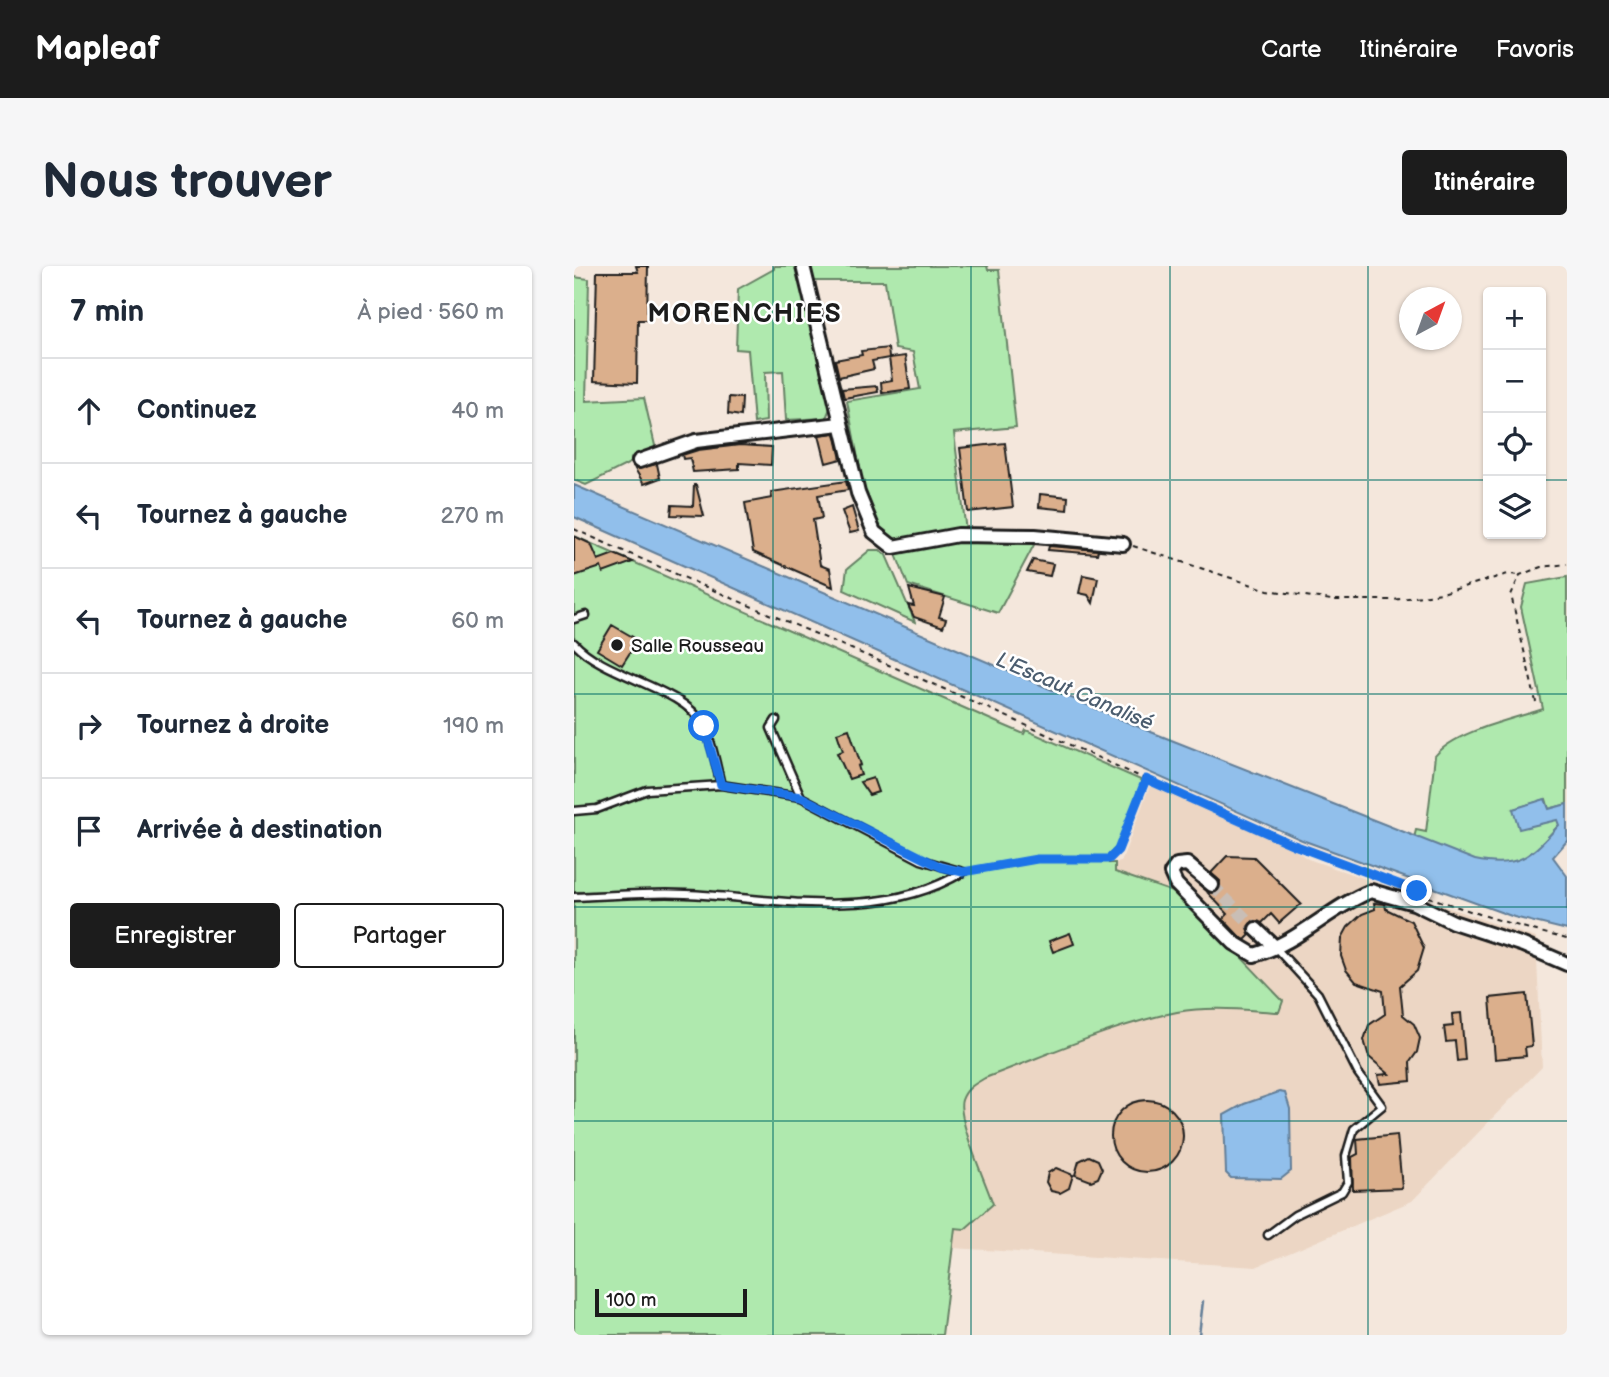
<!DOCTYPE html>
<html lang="fr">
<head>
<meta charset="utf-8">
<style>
	:root { --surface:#fff; --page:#f6f6f7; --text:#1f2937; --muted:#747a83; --line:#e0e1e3; --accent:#1c1c1c }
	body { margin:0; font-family:"Balsamiq Sans",sans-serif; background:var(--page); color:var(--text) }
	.controls { position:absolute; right:21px; top:21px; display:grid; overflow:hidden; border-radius:7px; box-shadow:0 2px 5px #0004 }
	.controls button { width:63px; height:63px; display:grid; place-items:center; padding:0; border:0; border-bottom:2px solid var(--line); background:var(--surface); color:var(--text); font:35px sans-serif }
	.compass { position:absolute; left:825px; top:21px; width:63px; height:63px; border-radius:50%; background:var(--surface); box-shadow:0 2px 5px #0004; rotate:41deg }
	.scale { position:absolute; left:21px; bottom:18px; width:152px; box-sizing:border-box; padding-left:7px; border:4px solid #1c1c1c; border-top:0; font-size:19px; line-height:24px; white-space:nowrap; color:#1c1c1c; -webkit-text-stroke:5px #fff; paint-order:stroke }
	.stop { position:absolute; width:21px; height:21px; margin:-16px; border:5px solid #1a73e8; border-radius:50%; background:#fff }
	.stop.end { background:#1a73e8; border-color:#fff; box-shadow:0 2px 7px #0008 }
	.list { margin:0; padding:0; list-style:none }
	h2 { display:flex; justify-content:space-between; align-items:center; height:91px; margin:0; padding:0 28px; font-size:30px }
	h2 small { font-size:23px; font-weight:400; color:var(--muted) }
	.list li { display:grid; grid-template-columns:46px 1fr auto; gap:21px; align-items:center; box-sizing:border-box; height:105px; padding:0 28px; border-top:2px solid var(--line) }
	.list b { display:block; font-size:26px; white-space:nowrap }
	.list em { font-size:23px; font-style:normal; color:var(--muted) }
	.actions { display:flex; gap:14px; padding:21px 28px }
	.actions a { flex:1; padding:16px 0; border:2px solid var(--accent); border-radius:7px; text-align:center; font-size:24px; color:var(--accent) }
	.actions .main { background:var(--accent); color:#fff }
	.icon { flex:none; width:38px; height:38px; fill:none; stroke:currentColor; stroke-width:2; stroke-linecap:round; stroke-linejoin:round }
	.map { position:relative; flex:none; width:993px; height:1069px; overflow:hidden; border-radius:7px }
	header { display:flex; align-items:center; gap:42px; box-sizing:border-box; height:98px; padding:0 35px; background:var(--accent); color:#fff }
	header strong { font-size:33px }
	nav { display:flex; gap:38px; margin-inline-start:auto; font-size:24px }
	.intro { display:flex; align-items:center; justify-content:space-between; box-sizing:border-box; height:168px; padding:0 42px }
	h1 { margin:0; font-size:49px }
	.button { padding:18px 32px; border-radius:7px; background:var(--accent); color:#fff; font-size:24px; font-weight:700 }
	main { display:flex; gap:42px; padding:0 42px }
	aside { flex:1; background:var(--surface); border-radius:7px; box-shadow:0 2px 5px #0004 }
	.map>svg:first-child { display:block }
</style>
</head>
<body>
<header>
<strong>Mapleaf</strong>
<nav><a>Carte</a><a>Itinéraire</a><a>Favoris</a></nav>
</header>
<div class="intro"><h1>Nous trouver</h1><a class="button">Itinéraire</a></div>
<main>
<aside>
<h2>7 min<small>À pied · 560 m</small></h2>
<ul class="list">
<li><svg class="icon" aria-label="ahead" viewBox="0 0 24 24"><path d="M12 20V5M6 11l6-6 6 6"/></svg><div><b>Continuez</b></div><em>40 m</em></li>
<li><svg class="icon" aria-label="left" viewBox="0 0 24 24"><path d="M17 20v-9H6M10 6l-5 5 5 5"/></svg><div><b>Tournez à gauche</b></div><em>270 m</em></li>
<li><svg class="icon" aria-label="left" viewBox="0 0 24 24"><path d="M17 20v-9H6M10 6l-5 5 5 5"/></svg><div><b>Tournez à gauche</b></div><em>60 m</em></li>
<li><svg class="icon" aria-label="right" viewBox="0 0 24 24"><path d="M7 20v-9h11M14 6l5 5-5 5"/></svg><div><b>Tournez à droite</b></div><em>190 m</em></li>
<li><svg class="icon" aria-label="arrive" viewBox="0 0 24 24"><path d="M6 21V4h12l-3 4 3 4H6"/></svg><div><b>Arrivée à destination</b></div></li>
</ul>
<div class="actions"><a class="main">Enregistrer</a><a>Partager</a></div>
</aside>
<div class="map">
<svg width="993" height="1069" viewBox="0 0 993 1069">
	<rect width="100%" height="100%" fill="#f4e7dc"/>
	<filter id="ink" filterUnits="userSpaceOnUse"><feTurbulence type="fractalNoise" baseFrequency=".0143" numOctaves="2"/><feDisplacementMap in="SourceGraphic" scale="14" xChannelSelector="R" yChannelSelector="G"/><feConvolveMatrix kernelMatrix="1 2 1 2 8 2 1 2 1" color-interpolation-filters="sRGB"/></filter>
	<g filter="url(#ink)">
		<!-- built -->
		<path fill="#ecd6c4" d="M576,519L715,580L734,593L962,672L968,801L838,935L682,1001L379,982L381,961L390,962L274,641L365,624L544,654L541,597L547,596Z"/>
		<!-- green -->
		<path fill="#afe9ae" stroke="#668265" stroke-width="2" d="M200,0H224L257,140L252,152L212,154L209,105L191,106L192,155L180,157L174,84L162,83L164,23L200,3Z
			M236,0H413L414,4H425L442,161L380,167L393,274L461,277L424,347L334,319L316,273L301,259L293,240L273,135L346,123L339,86L321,83L311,15H240Z
			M0,11L15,13L12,135L70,132L82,184L12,219L0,214Z
			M0,270L422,456L450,468L452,464L569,515L544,580L535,590V597H541V606L608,629L709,735L705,746C671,744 637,740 603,746C538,759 473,789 411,812C401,818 392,822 388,834C382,851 412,917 419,938L391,963L381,962L368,1069H0V634C37,632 75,628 112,630C157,633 199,644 244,642C286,641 325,633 365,624L372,613L316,629L264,635L225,636L107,624L0,626Z
			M296,284H306L312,289L341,356L270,324L273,303Z
			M993,311V538L975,543L972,533L940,543L984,554L985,559C976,568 968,579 959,587C925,614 876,585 840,572L842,564L852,566L861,490C881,465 939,453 969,443L947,341L953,318Z"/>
		<!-- water -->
		<path fill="#91bfeb" stroke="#627e98" stroke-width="2" d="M0,219L572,464L901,594C945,603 956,591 985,559L983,554L945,563L939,543L971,533L975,543L993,538V575L979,591L993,610V664L940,651L728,574L0,251Z
			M705,826L711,827L716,843L717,905L707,913L657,912L652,907L650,849L670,838Z"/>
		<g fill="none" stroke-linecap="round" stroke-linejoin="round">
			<!-- stream -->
			<path stroke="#627e98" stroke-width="2.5" d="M625,1069L629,1035"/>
		</g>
		<!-- building -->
		<path fill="#dbaf8c" stroke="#1c1c1c" stroke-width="2" d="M62,0H74L73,54H64L63,117L20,115L23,6H64Z
			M314,82L315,92L298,95L300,103L265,111L261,94L288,89L287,85Z
			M331,90L336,123L308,127L307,116L318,114L315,92Z
			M303,120L304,126L270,132L268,123Z
			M155,131L168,132L167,150L154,148Z
			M261,167L267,193L252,197L245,169Z
			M431,177L439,241L394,246L386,182Z
			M166,179L198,181L197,199L165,197V203L119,206L116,192L109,193L108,189L124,184Z
			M83,198L86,212L70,218L61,203Z
			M272,215L274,224L244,229L248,252L239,254L246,299L256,303L259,321L179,286L171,237L198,232L197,226Z
			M120,219H122L130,250L97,249L98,239L119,240Z
			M466,228L494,231L493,244L465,241Z
			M278,241L285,265L276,267L268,245Z
			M0,270L17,278L24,294L40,288L59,296L29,307L27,301L0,310Z
			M475,280L524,284L523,288L474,284Z
			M459,294L479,298L476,310L453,306Z
			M509,309L524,312L519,337L514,329L505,327Z
			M335,322L371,331L365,351L372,353L369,361L340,351L334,339L340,340Z
			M38,359L64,374L48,399L23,384Z
			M275,463L287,499L284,500L287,509L275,513L263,487L269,485L263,467Z
			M299,512L304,526L295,529L286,516Z
			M653,590L680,591L727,638L705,657L697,648L688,657L679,655L673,662L676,669L671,674L665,670L649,653L654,648L634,627L645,624L646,615L637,607Z
			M800,637L811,638L812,643L837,655L850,682L843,705L826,720L829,749L840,758L846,772L843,786L836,796L837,815L806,818L804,809L815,808L795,791L790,774L795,759L811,748L809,725L782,716L772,704L767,690L768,672L774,661L788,648L801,643Z
			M496,667L500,678L479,686L475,675Z
			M953,728L958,780L951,781L952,790L921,793L916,732Z
			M887,747L891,794L883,795L881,775L872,776L870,761L879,760L878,748Z
			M537 870a36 36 0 1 1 72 0a36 36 0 1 1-72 0Z
			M823,869L828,922L779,924L778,891L784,888L783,873Z
			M515,890L524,894L528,903L524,912L517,915L501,909L505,895Z
			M482,902L499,909L495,922L486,927L477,925L472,916L474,907Z"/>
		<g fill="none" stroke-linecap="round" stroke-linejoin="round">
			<!-- street-tunnel -->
			<path stroke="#c9beb6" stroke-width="12" stroke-dasharray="12 6" stroke-linecap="butt" d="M638,619L682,663"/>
			<!-- lane casing -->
			<g stroke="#1c1c1c" stroke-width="11">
				<path id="lane" d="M0,353L12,349
					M0,377C31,411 107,421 128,457C138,474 142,499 147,519L73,524L23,543L0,545
					M202,454L197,462L227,531
					M147,519L227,531L347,594L389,606
					M0,631C37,630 75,626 112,628C204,632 305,657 389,606
					M694,969L721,949L768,926L774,916L772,890L780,863L808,840L784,807L744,728L700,680"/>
			</g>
			<!-- street casing -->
			<g stroke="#1c1c1c" stroke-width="18">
				<path id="street" d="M229,0L284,227L300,266L319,281L384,269L461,270L549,278
					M65,195L122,175L266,158
					M638,619L613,598L603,599L597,607L602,618L660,677L680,689C724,677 755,642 797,625L840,637L879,656L949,679L993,698
					M682,663L700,680"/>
			</g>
			<!-- path -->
			<path stroke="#1c1c1c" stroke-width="2" stroke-dasharray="5 5" stroke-linecap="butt" d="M0,263C151,331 305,393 456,461C631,539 806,626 993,673
				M559,280L694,324L757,334H820L868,327L934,308L946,309
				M962,436L937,329L946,309L967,301L993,298
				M399,605L463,593H535L544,584L572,514"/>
			<!-- lane -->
			<use href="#lane" stroke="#fff" stroke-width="6"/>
			<!-- street -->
			<use href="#street" stroke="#fff" stroke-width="12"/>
		</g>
	</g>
	<g fill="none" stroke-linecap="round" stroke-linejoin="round" filter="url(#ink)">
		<!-- route -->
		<path stroke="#1a73e8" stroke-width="9" d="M130,460L147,519L227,531L367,601L389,606L463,593H535L544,584L572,513L720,579L843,625"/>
	</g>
	<!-- grid -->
	<path fill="none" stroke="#0f766e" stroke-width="2" stroke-opacity="0.55" d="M199,0V1069M397,0V1069M596,0V1069M794,0V1069M0,214H914M967,214H993M0,428H993M0,641H993M0,855H993"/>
	<!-- markers -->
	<circle fill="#1c1c1c" stroke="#fff" stroke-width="2.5" cx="43" cy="379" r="7"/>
	<g text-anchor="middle" stroke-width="5" stroke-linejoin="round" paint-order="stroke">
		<!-- poi labels -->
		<g font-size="19" fill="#1c1c1c" stroke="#fff" text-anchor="start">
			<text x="57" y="386">Salle Rousseau</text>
		</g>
		<!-- water labels -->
		<g font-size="21" font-style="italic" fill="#4b5d6f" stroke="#fff">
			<text transform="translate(501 425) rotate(23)" y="7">L'Escaut Canalisé</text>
		</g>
		<!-- district labels -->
		<g font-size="26" font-weight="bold" letter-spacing="2" fill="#1c1c1c" stroke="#fff">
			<text x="171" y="56">MORENCHIES</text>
		</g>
	</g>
</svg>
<div class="controls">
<button>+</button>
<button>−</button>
<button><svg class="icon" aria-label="locate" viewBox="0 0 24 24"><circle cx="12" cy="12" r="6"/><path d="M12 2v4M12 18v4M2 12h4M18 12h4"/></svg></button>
<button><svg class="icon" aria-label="layers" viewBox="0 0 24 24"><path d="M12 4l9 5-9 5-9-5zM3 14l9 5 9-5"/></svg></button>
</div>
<svg class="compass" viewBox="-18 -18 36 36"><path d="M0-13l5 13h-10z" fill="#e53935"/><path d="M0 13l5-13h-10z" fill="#747a83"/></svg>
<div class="scale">100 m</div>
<div class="stop" style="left:130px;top:460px"></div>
<div class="stop end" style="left:843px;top:625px"></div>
</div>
</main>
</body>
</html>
